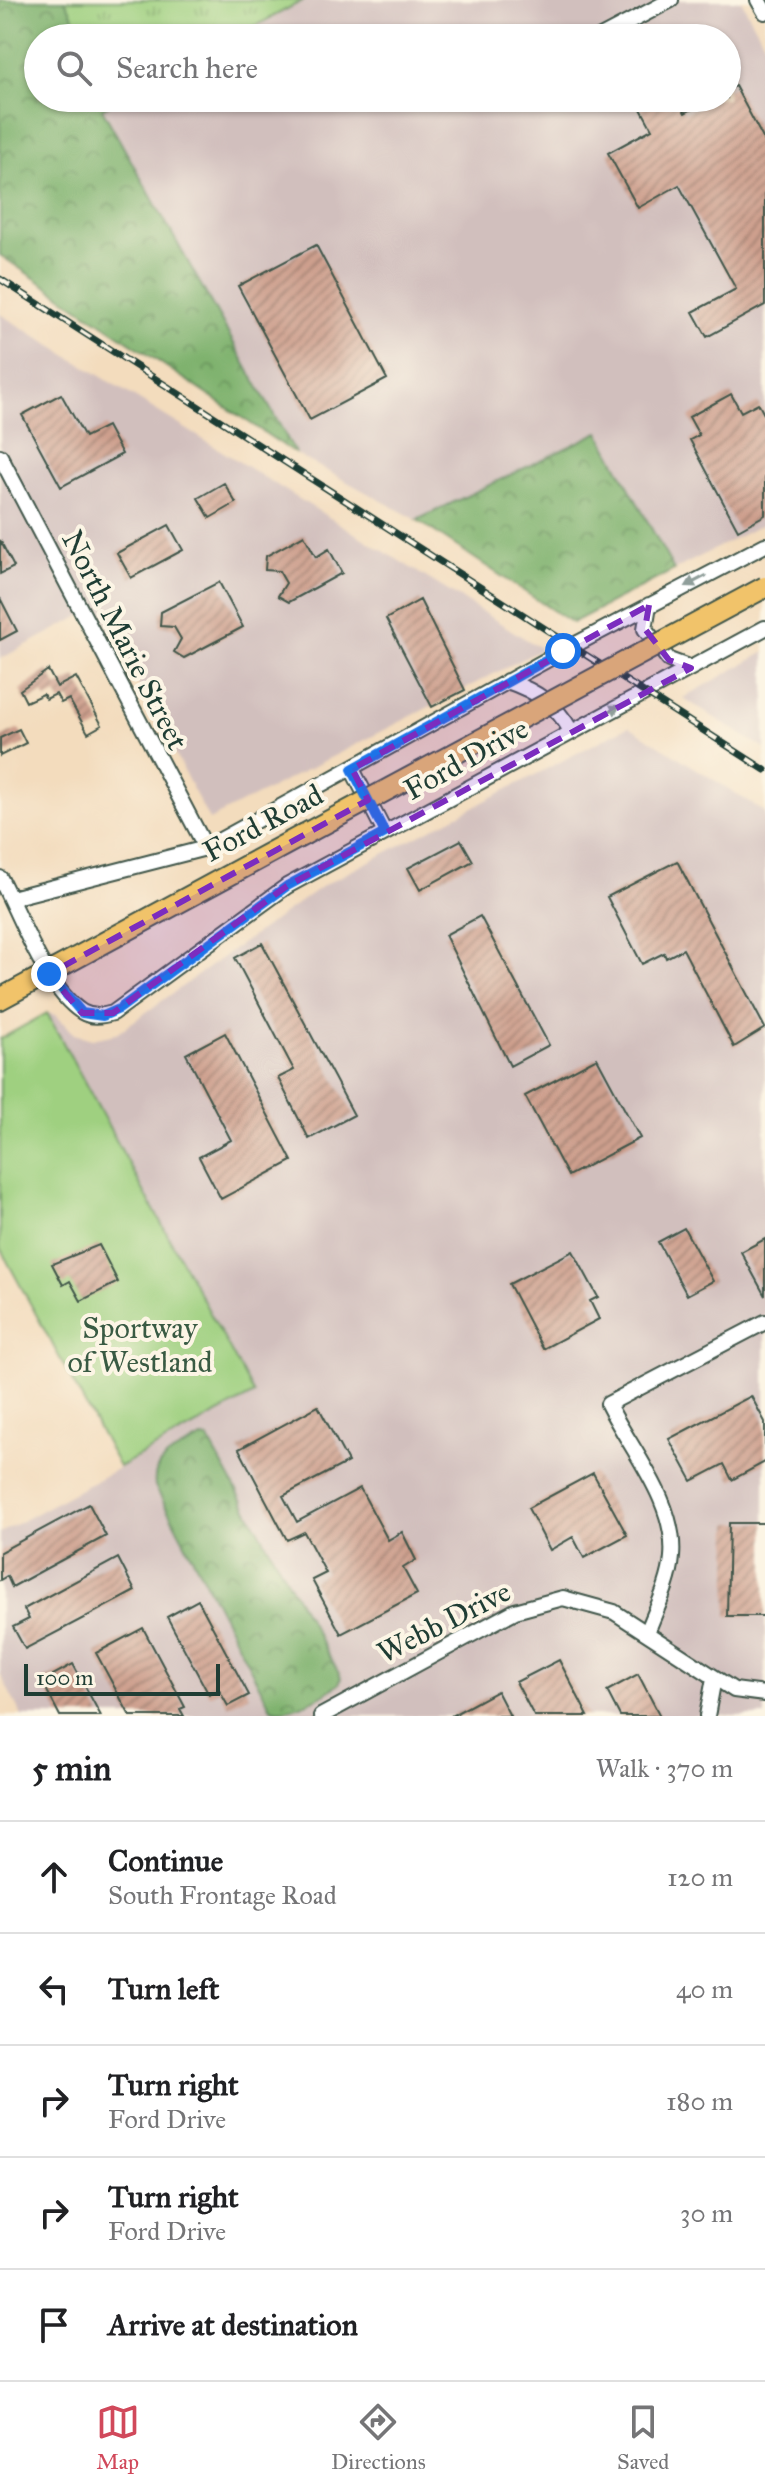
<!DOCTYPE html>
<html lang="en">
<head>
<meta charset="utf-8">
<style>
	:root { --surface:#fff; --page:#f2f2f2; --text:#202124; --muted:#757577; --line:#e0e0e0; --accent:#d1495b }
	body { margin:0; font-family:"IM FELL Great Primer",serif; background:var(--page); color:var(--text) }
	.scale { position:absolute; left:24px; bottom:20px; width:196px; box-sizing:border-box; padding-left:8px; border:4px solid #1f3d34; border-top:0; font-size:22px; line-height:28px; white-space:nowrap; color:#1f3d34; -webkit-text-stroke:6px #fcf5e5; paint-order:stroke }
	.stop { position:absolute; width:24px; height:24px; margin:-18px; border:6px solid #1a73e8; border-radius:50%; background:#fff }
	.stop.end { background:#1a73e8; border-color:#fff; box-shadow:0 2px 8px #0008 }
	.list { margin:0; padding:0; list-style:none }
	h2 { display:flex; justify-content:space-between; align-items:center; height:104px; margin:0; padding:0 32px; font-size:34px }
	h2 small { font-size:26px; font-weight:400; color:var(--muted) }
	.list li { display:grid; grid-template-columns:52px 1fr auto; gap:24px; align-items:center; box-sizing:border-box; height:112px; padding:0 32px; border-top:2px solid var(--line) }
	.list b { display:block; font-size:30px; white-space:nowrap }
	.list p { margin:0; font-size:26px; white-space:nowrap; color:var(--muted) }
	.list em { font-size:26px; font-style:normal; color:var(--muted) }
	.icon { flex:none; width:44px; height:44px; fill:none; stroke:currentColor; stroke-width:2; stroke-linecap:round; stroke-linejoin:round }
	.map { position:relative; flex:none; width:765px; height:1716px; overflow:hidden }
	.search { position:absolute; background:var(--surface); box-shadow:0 2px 6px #0004; left:24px; right:24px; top:24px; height:88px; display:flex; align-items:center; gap:20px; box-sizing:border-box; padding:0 28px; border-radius:44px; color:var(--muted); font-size:30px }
	.sheet { height:664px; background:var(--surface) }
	nav { display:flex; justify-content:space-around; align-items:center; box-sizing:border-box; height:112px; border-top:2px solid var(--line); background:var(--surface); font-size:22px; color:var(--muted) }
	nav a { display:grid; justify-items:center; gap:4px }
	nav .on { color:var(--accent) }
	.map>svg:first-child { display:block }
</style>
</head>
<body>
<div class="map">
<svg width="765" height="1716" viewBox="0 0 765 1716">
	<defs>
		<pattern id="grass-tufts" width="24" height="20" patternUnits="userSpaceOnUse" patternTransform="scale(2)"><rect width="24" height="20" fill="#9fd080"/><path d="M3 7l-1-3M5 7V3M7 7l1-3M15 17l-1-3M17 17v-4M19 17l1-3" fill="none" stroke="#81aa6a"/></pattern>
		<pattern id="forest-crowns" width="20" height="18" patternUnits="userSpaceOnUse" patternTransform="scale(2)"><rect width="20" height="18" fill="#7fb26e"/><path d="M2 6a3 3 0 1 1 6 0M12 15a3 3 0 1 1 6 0" fill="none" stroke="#67925b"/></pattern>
		<pattern id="building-hatch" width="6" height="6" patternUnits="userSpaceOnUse" patternTransform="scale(2)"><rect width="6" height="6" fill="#cd9f8d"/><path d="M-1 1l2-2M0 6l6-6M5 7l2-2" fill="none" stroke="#a68374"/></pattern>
	</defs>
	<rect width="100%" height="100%" fill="#fcf5e5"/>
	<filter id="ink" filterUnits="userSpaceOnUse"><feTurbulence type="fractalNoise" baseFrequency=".0125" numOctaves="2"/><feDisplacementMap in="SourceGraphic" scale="16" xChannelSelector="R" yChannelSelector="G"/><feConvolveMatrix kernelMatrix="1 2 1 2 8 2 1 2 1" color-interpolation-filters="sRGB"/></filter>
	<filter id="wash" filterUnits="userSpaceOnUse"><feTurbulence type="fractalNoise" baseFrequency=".006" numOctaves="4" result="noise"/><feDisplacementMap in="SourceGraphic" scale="32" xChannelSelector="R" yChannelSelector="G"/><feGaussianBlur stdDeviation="1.8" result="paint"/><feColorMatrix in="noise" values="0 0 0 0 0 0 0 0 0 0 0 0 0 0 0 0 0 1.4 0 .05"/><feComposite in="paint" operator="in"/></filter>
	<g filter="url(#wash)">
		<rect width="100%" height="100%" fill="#f3dcbd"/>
		<!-- industrial -->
		<path fill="#d1bfbd" d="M304,0H741L765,44V523L674,570L599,433L417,520L296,454L102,109L121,98H727V38H233Z
			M0,314L542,649L209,820L98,607L0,659Z
			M765,652V749L683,698Z
			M629,726L765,812V1716H22L0,1674V1533L254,1394L47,1013L56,1015L74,1034L92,1039L116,1034L322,886Z"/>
		<!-- grass -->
		<path fill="url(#grass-tufts)" stroke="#5f865a" stroke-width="2" d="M65,0H304L233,38H84Z"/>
		<!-- forest -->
		<path fill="url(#forest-crowns)" stroke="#4f7851" stroke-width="2" d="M0,0H65L84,38H38V98H115L116,101L102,109L296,454L0,255Z
			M599,432L674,570L572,623L417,520Z
			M202,1438L208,1439L341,1677L339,1684C325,1695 287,1716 271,1708L155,1486C151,1457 180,1450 202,1438Z"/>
		<!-- park -->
		<path fill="#9fd080" stroke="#5f865a" stroke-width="2" d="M47,1013L254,1394L119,1467L0,1248V1039Z"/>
		<g id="blocks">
			<!-- building -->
			<path fill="url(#building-hatch)" d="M735,86L765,142V305L707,337L693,312L736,289L679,185L638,208L608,153L652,129L640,107L657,98H677L685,113L713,98H727V90Z
				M316,245L387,379L310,420L238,286Z
				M61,394L85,437L107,426L122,454L61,487L22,415Z
				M731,394L741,412L758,403L765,416V515L738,530L690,440L699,435L689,417Z
				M224,483L236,503L210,518L198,498Z
				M169,525L183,550L131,578L117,553Z
				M304,535L316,557L329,549L342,573L289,602L278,596L286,583L279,571L265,570L266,556Z
				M0,540L14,567L0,574Z
				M219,582L243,627L184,658L174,652L181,639L174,627L160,626L161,612Z
				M0,598L17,631L0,640Z
				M420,600L465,690L432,707L386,619Z
				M48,670L57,687L76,677L102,725L88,733L69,699L61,703L56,694L46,699L43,694L26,702L20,690Z
				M19,729L26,743L0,756V738Z
				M461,840L473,861L420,890L408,868Z
				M677,861L765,1028L734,1047L683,949L666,958L664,953L642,964L607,897Z
				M480,916L549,1045L510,1066L445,935Z
				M262,943L354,1115L309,1139L278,1078L294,1070L235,958Z
				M225,1033L292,1161L221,1199L199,1157L231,1140L186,1054Z
				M597,1058L640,1138L568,1176L525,1096Z
				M684,1228L713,1281L687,1295L658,1242Z
				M765,1239V1296L741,1252Z
				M99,1245L118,1282L81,1301L70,1281L63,1285L52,1264Z
				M573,1251L598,1297L590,1301L599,1319L543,1349L509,1284Z
				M751,1396L765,1422V1462L732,1480L724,1464L692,1481L669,1439Z
				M318,1406L348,1462L283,1496L297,1522L360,1488L388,1540L402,1532L416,1560L403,1568L417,1594L341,1634L312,1580L326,1573L304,1532L287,1540L239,1449Z
				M593,1473L627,1535L584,1558L573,1537L550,1550L528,1508Z
				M89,1504L106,1536L12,1587L7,1576L0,1580V1552Z
				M729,1523H765V1616H727Z
				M118,1558L135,1591L25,1649L13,1627L29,1619L24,1609Z
				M198,1600L249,1695L228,1706L219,1690L209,1695L167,1617Z
				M143,1628L185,1707L180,1709L184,1716H130L96,1653Z
				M559,1660L588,1716H534L516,1682Z
				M73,1664L101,1716H60L42,1681Z
				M638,1674L660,1716H620L607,1691Z
				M497,1691L510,1716H451Z"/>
		</g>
	</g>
	<g filter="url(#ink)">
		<use href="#blocks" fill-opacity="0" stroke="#3f5549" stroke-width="2"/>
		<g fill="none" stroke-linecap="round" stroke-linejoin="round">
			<!-- street casing -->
			<g stroke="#3f5549" stroke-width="18">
				<path id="street" d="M758,0L765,12
					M599,38L671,0
					M0,456L206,848
					M649,605L645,629L669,660L691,668
					M507,681C536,691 556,704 571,731
					M352,769L385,833
					M0,878C20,916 46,989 82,1012C92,1018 103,1016 113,1013L287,886L765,628
					M11,898L206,848L563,651L765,545
					M647,1633C656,1609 670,1583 672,1557C677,1503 630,1449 608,1404L765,1322
					M321,1716L515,1611L563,1598L614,1612L734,1690L765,1694
					M707,1716L714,1678"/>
			</g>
			<!-- primary casing -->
			<g stroke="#3f5549" stroke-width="24">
				<path id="primary" d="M0,999L303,835"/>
			</g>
			<!-- street -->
			<use href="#street" stroke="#fff" stroke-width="14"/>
			<!-- primary -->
			<use href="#primary" stroke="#f1c36a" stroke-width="20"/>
			<!-- rail casing -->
			<g stroke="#1f3d34" stroke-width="7">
				<path id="rail" d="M0,279L765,770"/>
			</g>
			<!-- rail -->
			<use href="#rail" stroke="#fcf5e5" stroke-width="4" stroke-dasharray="12" stroke-linecap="butt"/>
			<!-- primary-bridge casing -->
			<g stroke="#3f5549" stroke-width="24" stroke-linecap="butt">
				<path id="primary-bridge" d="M303,835L765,587"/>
			</g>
			<!-- primary-bridge -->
			<use href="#primary-bridge" stroke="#f1c36a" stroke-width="20"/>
		</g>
		<!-- one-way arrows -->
		<defs><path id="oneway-solid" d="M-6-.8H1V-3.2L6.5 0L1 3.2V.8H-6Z" transform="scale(2)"/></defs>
		<g fill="#8f9e9a">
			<use href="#oneway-solid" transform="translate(696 581) rotate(152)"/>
			<use href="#oneway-solid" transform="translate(610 711) rotate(-28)"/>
		</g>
	</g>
	<g fill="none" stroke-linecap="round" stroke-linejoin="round" filter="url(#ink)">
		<!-- route -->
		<path stroke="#1a73e8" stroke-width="10" d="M49,974L82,1013L103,1016L119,1009L287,886L385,833L352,769L563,651"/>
	</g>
	<!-- marked area -->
	<path fill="#7b2cbf" fill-opacity="0.2" stroke="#7b2cbf" stroke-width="6" stroke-dasharray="16 10" stroke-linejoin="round" d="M649,605L645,629L669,660L691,668L287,886L113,1013H82L49,974L368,800L352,769Z"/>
	<g text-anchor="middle" stroke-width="8" stroke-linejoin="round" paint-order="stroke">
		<!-- street labels -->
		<g font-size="30" fill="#1f3d34" stroke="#fcf5e5">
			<text transform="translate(125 640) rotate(63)" y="10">North Marie Street</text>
			<text transform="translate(466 759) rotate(-29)" y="10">Ford Drive</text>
			<text transform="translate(263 823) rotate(-28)" y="10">Ford Road</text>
			<text transform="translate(444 1622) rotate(-27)" y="10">Webb Drive</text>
		</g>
		<!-- park labels -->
		<g font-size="30" fill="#395a43" stroke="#fcf5e5">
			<text x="140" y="1338">Sportway<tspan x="140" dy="34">of Westland</tspan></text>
		</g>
	</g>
</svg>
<div class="scale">100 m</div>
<div class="stop" style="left:563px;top:651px"></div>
<div class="stop end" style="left:49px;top:974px"></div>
<div class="search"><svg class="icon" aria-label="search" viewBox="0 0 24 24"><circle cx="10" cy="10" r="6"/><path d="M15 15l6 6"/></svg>Search here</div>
</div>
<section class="sheet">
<h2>5 min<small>Walk · 370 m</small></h2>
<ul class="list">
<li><svg class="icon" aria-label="ahead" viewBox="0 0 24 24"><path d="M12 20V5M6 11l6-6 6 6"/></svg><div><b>Continue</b><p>South Frontage Road</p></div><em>120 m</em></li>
<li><svg class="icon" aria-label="left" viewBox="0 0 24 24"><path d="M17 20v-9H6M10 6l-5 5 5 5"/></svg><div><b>Turn left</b></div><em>40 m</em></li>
<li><svg class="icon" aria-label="right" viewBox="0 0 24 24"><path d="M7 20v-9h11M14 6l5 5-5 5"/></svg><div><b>Turn right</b><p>Ford Drive</p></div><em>180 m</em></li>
<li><svg class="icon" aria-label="right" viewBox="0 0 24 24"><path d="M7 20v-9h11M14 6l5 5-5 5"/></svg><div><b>Turn right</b><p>Ford Drive</p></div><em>30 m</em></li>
<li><svg class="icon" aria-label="arrive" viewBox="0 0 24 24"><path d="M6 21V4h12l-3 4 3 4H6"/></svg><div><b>Arrive at destination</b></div></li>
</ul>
</section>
<nav>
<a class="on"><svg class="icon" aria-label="map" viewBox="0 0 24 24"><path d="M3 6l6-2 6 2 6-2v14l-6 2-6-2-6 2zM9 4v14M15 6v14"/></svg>Map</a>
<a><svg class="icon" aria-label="directions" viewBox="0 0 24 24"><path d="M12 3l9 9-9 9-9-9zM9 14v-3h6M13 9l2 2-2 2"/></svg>Directions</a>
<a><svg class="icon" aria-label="saved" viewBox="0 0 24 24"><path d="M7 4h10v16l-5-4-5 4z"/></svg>Saved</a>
</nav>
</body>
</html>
